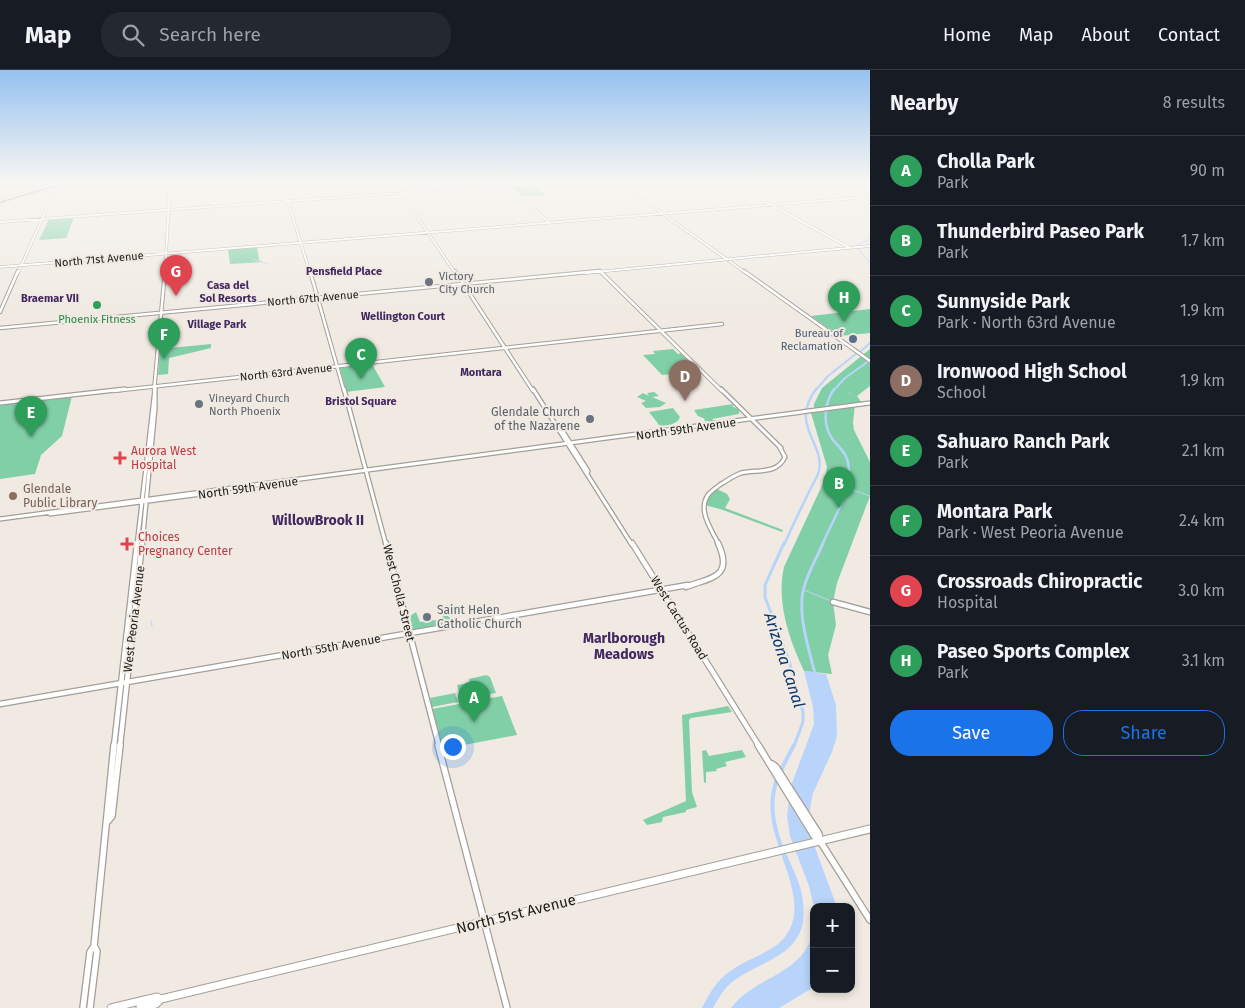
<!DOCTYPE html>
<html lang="en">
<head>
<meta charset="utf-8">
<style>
	:root { --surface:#171b24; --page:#242831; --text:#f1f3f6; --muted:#9ea1a6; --line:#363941; --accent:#1a73e8 }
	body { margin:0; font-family:"Fira Sans",sans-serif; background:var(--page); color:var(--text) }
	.controls { position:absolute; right:15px; bottom:15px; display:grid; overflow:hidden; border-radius:10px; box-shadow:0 2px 8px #0003 }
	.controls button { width:45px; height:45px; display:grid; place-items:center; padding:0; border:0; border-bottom:1px solid var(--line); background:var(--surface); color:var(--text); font:25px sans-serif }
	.you { position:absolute; left:452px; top:676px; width:18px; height:18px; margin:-12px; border:4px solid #fff; border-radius:50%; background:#1a73e8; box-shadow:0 0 0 8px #1a73e833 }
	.badge { display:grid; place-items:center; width:32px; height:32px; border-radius:50%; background:var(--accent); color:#fff; font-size:16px; font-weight:700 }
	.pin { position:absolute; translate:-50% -41px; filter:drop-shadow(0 1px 2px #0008) }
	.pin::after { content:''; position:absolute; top:26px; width:18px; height:15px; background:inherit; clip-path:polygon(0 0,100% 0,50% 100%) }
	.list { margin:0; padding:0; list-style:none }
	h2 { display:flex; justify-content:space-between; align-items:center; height:65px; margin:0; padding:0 20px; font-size:21px }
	h2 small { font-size:16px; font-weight:400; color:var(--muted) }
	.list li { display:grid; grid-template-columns:32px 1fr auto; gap:15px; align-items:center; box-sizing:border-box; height:70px; padding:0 20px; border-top:1px solid var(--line) }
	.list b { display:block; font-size:19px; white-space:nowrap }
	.list p { margin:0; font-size:16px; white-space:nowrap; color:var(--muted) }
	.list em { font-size:16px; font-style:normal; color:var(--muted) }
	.actions { display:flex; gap:10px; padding:15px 20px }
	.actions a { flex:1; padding:11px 0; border:1px solid var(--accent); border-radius:20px; text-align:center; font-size:18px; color:var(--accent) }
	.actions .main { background:var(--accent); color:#fff }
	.icon { flex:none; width:28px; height:28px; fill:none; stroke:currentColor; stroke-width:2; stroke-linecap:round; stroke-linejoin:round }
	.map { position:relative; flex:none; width:870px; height:938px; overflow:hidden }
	header { display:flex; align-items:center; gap:30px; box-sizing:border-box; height:70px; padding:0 25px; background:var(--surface); border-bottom:1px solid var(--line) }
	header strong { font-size:24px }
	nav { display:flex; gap:28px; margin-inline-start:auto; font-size:18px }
	.search { width:350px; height:45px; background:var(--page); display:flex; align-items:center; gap:12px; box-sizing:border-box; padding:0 18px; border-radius:20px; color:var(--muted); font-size:19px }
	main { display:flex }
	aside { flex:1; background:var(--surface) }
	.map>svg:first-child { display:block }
</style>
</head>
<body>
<header>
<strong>Map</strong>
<div class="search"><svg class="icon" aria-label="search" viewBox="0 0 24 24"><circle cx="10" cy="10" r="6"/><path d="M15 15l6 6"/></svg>Search here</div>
<nav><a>Home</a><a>Map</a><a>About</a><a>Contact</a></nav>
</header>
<main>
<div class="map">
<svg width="870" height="938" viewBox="0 0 870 938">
	<rect width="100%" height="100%" fill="#f0eae3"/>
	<!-- green -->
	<path fill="#81cfa7" d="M533,114L545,125L522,126L511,116Z
		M74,147L66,168L39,170L49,149Z
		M257,177L259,190L263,192L230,194L228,179Z
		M870,239V263L839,266L811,246Z
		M211,274V278L169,288L168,304L158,305L160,279Z
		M673,279L678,284L683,283L700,301L662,305L643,285L655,284L653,281Z
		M870,279V316L857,326L862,333L855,334L853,353L854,360L870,392V426L837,513L833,532L836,555L828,585L832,604L804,601C789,569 776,532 784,497L825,409L827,397L811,343H814V334L822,318Z
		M372,294L385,317L346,322L340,298Z
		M654,322L659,326L652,327L666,333L660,337L646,338L641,333L646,331L637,327L643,323L649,326L647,323Z
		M72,326L62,366L41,385L35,404L0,409V334Z
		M733,334L734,335L732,336L739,340V344L712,349L715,351H704L705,349L698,346L694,340Z
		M673,338L680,347C677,355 668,355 660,356L649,342Z
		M715,418L727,424L730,429L725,438L783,460L782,462L723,440L705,435L706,430Z
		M416,542L420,552L436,550L446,545L455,551L413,560L410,546Z
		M486,605L490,607L496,623L461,629L457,615L470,613L469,609Z
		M455,623L458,632L432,637L430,628Z
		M502,626L517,665L443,679L432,639Z
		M728,636L732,642L691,648L689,650L692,722L697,737L686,740V742L663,747L662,752L647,755L643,750L686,731L682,645Z
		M706,680L709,686L742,680L746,687L725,692L727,696L716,699L717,701L706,702V713L704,712L702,681Z"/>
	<!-- water -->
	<path fill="#b8d4fb" d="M804,601L826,604L836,635L837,666L832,682L813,723L809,744L810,764L837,837H814L809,816L790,766L787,746L791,716L814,654L813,637Z
		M787,785C793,800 802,816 803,832C810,887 762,888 731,913C723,920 718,929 713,938H702C708,926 714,915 724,906C736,895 753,889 767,881C808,860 794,819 782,787Z
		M814,860V917L779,938H731C756,905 803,906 814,860Z"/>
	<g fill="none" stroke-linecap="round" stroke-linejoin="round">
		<!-- stream -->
		<path stroke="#b8d4fb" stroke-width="1" d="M253,189L268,194
			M849,323L851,324
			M847,418L870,426
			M804,520L831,531
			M151,551L152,556"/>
		<!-- canal-far4 -->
		<path stroke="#b8d4fb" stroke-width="1" d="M870,119L861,133L870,143
			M870,169L856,176L870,193"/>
		<!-- canal-far3 -->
		<path stroke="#b8d4fb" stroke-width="2" d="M860,282L870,273
			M815,321L828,306L857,283
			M833,321L845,308L870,290"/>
		<!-- canal-far2 -->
		<path stroke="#b8d4fb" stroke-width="2.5" d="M784,475C792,457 800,440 809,422C812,415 817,408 819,401C825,372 789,356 816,319
			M822,475C832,451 850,425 849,399C848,385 842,380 833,370C822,355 824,334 834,319"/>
		<!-- canal-far1 -->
		<path stroke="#b8d4fb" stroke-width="3" d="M784,473L765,515V527L789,591L803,642V652L794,676
			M815,604C809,579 800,553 802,528C804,509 816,490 823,473"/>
		<!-- canal -->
		<path stroke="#b8d4fb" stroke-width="4" d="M780,702L794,675
			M777,709C767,737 775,761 785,788"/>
		<!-- secondary-far4 casing -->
		<g stroke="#a39e97" stroke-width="3">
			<path id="secondary-far4" d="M282,112L310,203
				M394,112L455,203
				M505,112L549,153
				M618,112L746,203
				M729,112L850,178
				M839,112L860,121
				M0,116L35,112
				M426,121L558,112
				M168,134L170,112
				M0,152L428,121
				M750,187L870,176
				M0,197L856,128
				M600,201L602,203
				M18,203L56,118L72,112
				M165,203L169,133
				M586,203L751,187"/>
		</g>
		<!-- secondary-far3 casing -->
		<g stroke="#a39e97" stroke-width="4.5">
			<path id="secondary-far3" d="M310,201L344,321
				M455,201L533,321
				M600,201L722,321
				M744,201L870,291
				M0,242L18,201
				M0,258L599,201
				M155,316V321
				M113,321L722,254
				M154,321L165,201"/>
		</g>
		<!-- secondary-far2 casing -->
		<g stroke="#a39e97" stroke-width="5.5">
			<path id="secondary-far2" d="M344,319L386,475
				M533,319L632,475
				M721,319L781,378
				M0,333L125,319
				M801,342L870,333
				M562,360L588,401L587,403
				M723,413C729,409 735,405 741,403C757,399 777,405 785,387L779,376
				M50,444L224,421
				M0,449L802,342
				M137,475L155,319
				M142,475L155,339V319
				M719,475C712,460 697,441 708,425C711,421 717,417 721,414"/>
		</g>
		<!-- secondary-far1 casing -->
		<g stroke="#a39e97" stroke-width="7">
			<path id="secondary-far1" d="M386,473L439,676
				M632,473L759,676
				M686,517C711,507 734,508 718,473
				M833,532L870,542
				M0,634L688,515
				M114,676L137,473
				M120,676L142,473"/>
		</g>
		<!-- secondary casing -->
		<g stroke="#a39e97" stroke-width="8">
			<path id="secondary" d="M438,675L507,938
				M758,675L814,766L820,771L870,850
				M772,694L776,697L819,764L820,770
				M108,751L112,746L120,675
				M83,938L90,882L94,876L114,675
				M90,938L97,881L94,876"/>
		</g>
		<!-- primary casing -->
		<g stroke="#a39e97" stroke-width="9">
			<path id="primary" d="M111,938L157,927L161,929L870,759
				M140,938L156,934L161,929"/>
		</g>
		<!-- highway casing -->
		<g stroke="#a39e97" stroke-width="4.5">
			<path id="highway" d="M0,131L64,112"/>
		</g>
		<!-- secondary-far4 -->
		<use href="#secondary-far4" stroke="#fff" stroke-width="2"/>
		<!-- secondary-far3 -->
		<use href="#secondary-far3" stroke="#fff" stroke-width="2.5"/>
		<!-- secondary-far2 -->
		<use href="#secondary-far2" stroke="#fff" stroke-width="3"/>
		<!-- secondary-far1 -->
		<use href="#secondary-far1" stroke="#fff" stroke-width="4.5"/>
		<!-- secondary -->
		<use href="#secondary" stroke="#fff" stroke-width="5.5"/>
		<!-- primary -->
		<use href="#primary" stroke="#fff" stroke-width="7"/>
		<!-- highway -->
		<use href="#highway" stroke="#fff" stroke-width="3"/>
		<!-- rail -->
		<path stroke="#514e4a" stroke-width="1" d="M0,132L67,112"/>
	</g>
	<!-- sky -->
	<linearGradient id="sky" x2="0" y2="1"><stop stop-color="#95c1f0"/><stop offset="0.46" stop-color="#f8f6f2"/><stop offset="1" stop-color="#f8f6f2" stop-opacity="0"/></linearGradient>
	<rect width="870" height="243" fill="url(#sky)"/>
	<!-- markers -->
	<g fill="#6b7280" stroke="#f0eae3" stroke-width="2">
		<circle cx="429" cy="212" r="5"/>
		<circle cx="199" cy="334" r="5"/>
		<circle cx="590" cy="349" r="5"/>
		<circle cx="427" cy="547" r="5"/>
	</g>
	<circle fill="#2e9e5b" stroke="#f0eae3" stroke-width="2" cx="97" cy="235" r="5"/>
	<circle fill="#5c6f8a" stroke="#f0eae3" stroke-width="2" cx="853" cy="269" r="5"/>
	<g fill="#e0444e" stroke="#f0eae3" stroke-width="2">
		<path d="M117.5 380.5h5v5h5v5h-5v5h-5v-5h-5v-5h5z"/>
		<path d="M124.5 466.5h5v5h5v5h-5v5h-5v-5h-5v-5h5z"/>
	</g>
	<circle fill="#8d6e63" stroke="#f0eae3" stroke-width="2" cx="13" cy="426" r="5"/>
	<g text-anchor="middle" stroke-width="4" stroke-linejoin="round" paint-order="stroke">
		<!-- far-street labels -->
		<g font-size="11" fill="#1e1c19" stroke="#f0eae3">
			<text transform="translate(99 189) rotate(-5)" y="4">North 71st Avenue</text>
			<text transform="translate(313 228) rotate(-5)" y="4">North 67th Avenue</text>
			<text transform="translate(286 302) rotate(-6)" y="4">North 63rd Avenue</text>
		</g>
		<!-- far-neighbourhood labels -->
		<g font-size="11" font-weight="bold" fill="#432761" stroke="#f0eae3">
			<text x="344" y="205">Pensfield Place</text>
			<text x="228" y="219">Casa del<tspan x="228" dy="13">Sol Resorts</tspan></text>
			<text x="50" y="232">Braemar VII</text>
			<text x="403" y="250">Wellington Court</text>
			<text x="217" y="258">Village Park</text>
			<text x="481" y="306">Montara</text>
			<text x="361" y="335">Bristol Square</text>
		</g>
		<!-- far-worship labels -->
		<g font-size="11" fill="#5b616d" stroke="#f0eae3" text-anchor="start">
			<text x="439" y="210">Victory<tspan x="439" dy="13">City Church</tspan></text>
			<text x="209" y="332">Vineyard Church<tspan x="209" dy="13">North Phoenix</tspan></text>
		</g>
		<!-- far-leisure labels -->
		<g font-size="11" fill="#27864d" stroke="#f0eae3">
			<text x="97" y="253">Phoenix Fitness</text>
		</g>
		<!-- far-service labels -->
		<g font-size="11" fill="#4e5e75" stroke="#f0eae3" text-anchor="end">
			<text x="843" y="267">Bureau of<tspan x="843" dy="13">Reclamation</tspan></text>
		</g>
		<!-- worship labels -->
		<g font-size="12" fill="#5b616d" stroke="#f0eae3" text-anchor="end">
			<text x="580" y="346">Glendale Church<tspan x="580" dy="14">of the Nazarene</tspan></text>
			<text x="437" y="544" text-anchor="start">Saint Helen<tspan x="437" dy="14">Catholic Church</tspan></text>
		</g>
		<!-- street labels -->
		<g font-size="12" fill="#1e1c19" stroke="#f0eae3">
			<text transform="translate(686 359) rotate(-8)" y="4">North 59th Avenue</text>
			<text transform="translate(248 418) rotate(-8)" y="4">North 59th Avenue</text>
			<text transform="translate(399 523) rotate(76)" y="4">West Cholla Street</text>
			<text transform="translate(679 548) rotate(58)" y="4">West Cactus Road</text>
			<text transform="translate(134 549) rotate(-83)" y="4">West Peoria Avenue</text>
			<text transform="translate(331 577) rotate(-10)" y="4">North 55th Avenue</text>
		</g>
		<!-- health labels -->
		<g font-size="12" fill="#be3a42" stroke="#f0eae3" text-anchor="start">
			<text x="131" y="385">Aurora West<tspan x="131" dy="14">Hospital</tspan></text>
			<text x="138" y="471">Choices<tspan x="138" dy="14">Pregnancy Center</tspan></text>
		</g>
		<!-- education labels -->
		<g font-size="12" fill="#785e54" stroke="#f0eae3" text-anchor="start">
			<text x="23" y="423">Glendale<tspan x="23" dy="14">Public Library</tspan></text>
		</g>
		<!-- neighbourhood labels -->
		<g font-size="14" font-weight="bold" fill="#432761" stroke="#f0eae3">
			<text x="318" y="455">WillowBrook II</text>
			<text x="624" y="573">Marlborough<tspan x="624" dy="16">Meadows</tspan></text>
		</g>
		<!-- near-street labels -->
		<g font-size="15" fill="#1e1c19" stroke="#f0eae3">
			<text transform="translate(516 844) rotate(-14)" y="5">North 51st Avenue</text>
		</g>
		<!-- near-water labels -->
		<g font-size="16" font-style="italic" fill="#08356d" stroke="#f0eae3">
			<text transform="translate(785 590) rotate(72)" y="6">Arizona Canal</text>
		</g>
	</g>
</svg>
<div class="controls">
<button>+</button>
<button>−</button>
</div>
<div class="you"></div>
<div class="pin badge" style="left:474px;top:652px;background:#2e9e5b">A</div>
<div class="pin badge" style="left:839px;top:438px;background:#2e9e5b">B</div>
<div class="pin badge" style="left:361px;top:309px;background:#2e9e5b">C</div>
<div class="pin badge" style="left:685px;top:331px;background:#8d6e63">D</div>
<div class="pin badge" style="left:31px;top:367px;background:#2e9e5b">E</div>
<div class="pin badge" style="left:164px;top:289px;background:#2e9e5b">F</div>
<div class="pin badge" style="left:176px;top:226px;background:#e0444e">G</div>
<div class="pin badge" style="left:844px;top:252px;background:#2e9e5b">H</div>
</div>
<aside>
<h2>Nearby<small>8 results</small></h2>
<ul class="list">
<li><span class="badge" style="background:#2e9e5b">A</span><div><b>Cholla Park</b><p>Park</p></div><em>90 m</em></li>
<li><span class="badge" style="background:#2e9e5b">B</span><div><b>Thunderbird Paseo Park</b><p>Park</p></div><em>1.7 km</em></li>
<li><span class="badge" style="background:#2e9e5b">C</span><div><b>Sunnyside Park</b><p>Park · North 63rd Avenue</p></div><em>1.9 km</em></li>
<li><span class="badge" style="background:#8d6e63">D</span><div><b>Ironwood High School</b><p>School</p></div><em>1.9 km</em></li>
<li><span class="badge" style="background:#2e9e5b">E</span><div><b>Sahuaro Ranch Park</b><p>Park</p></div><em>2.1 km</em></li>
<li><span class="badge" style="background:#2e9e5b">F</span><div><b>Montara Park</b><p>Park · West Peoria Avenue</p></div><em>2.4 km</em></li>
<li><span class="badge" style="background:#e0444e">G</span><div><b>Crossroads Chiropractic</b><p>Hospital</p></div><em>3.0 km</em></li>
<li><span class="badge" style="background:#2e9e5b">H</span><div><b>Paseo Sports Complex</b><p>Park</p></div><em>3.1 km</em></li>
</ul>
<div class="actions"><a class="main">Save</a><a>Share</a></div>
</aside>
</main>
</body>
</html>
